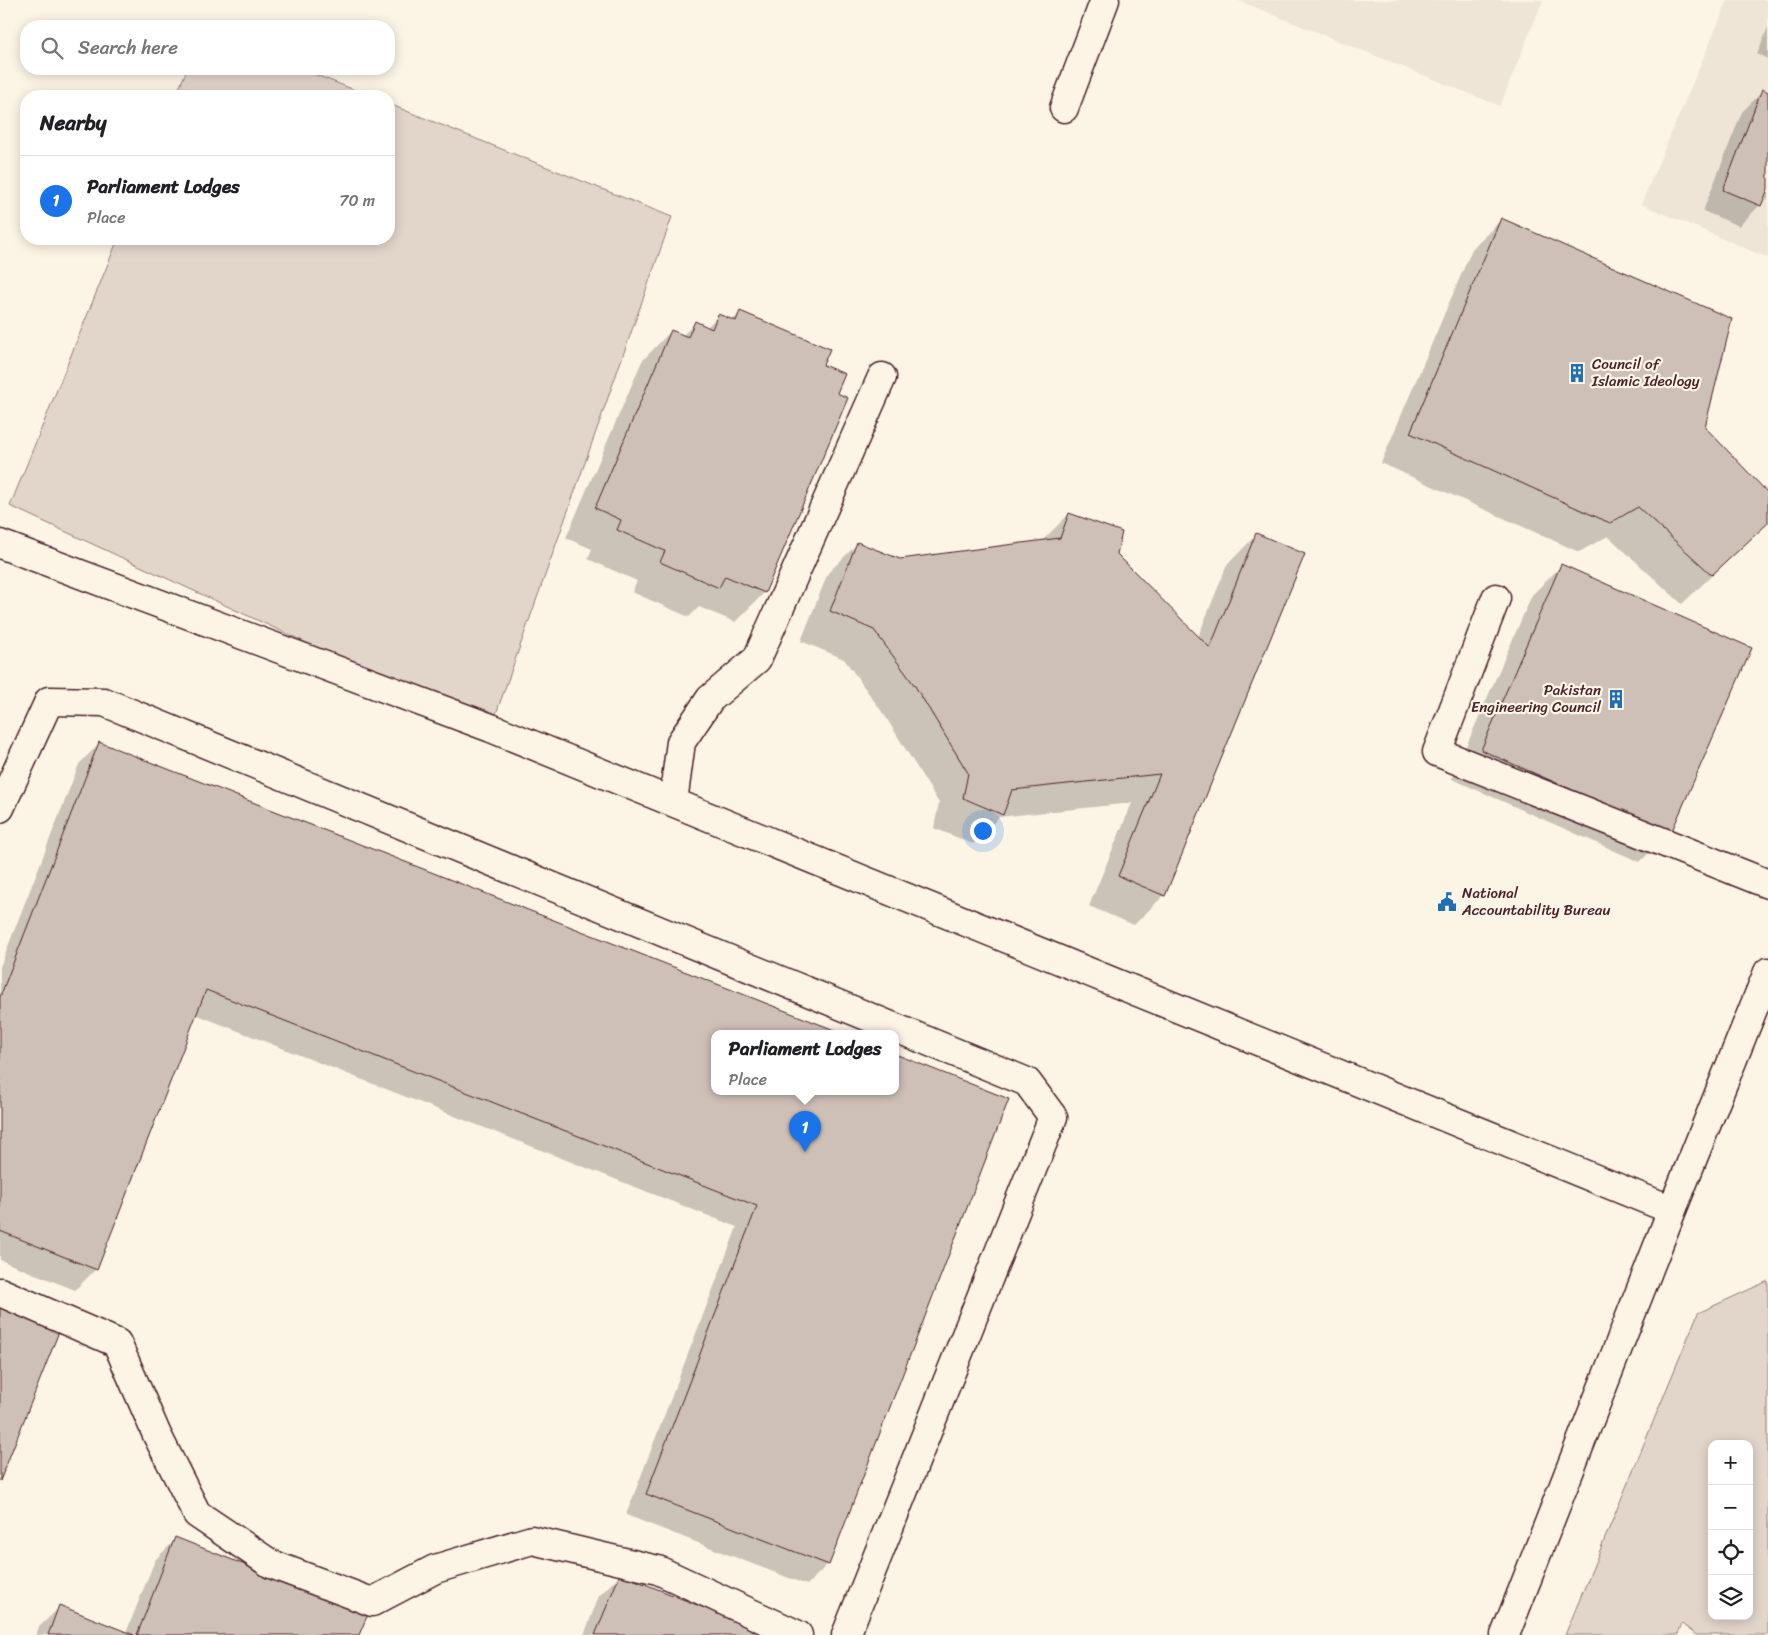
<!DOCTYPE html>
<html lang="en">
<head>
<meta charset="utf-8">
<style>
	:root { --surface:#fff; --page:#f2f2f2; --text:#202124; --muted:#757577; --line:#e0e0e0; --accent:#1a73e8 }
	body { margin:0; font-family:Sriracha,sans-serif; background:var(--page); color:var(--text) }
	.controls { position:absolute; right:15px; bottom:15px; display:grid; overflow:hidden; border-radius:10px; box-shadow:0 2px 12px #0003 }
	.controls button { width:45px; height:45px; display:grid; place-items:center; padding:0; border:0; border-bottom:1px solid var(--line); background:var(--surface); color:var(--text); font:25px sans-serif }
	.you { position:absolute; left:982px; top:830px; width:18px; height:18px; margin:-12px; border:4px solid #fff; border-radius:50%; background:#1a73e8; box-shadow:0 0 0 8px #1a73e833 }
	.badge { display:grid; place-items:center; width:32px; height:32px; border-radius:50%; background:var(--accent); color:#fff; font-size:16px; font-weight:700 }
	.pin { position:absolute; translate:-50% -41px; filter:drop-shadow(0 1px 2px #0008) }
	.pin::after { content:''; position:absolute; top:26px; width:18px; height:15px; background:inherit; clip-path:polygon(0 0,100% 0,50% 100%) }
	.popup { position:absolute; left:711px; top:1030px; width:188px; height:65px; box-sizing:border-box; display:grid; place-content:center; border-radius:10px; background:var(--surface); filter:drop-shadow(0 1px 4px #0005); font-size:16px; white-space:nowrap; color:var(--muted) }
	.popup b { font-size:19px; color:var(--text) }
	.popup::after { content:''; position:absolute; left:50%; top:100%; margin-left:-10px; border:10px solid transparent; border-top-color:var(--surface) }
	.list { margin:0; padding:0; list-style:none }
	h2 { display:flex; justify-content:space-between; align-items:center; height:65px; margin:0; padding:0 20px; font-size:21px }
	h2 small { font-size:16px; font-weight:400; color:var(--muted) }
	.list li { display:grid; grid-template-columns:32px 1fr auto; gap:15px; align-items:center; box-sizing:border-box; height:90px; padding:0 20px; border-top:1px solid var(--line) }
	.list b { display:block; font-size:19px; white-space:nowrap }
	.list p { margin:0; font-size:16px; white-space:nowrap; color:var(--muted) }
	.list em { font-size:16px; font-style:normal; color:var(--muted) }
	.icon { flex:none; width:28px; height:28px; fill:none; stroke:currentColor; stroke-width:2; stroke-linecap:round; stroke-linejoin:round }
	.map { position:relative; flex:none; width:1768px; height:1635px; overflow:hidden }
	.search { position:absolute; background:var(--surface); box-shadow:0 2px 12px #0003; left:20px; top:20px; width:375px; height:55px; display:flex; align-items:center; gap:12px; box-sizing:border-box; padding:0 18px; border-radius:20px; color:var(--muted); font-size:19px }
	.panel { position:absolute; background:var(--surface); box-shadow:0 2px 12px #0003; left:20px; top:90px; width:375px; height:155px; border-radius:20px }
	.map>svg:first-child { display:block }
</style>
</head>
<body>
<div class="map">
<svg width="1768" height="1635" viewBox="0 0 1768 1635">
	<rect width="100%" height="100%" fill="#fcf5e5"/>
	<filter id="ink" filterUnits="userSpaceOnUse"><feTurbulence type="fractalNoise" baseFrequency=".02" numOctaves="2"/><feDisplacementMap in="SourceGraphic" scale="10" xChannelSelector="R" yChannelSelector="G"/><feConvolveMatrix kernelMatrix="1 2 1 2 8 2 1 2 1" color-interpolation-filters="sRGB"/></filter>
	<g filter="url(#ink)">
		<!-- built -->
		<path fill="#eee5d7" d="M1237,0H1543L1500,106Z
			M1728,0H1768V258L1641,204Z"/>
		<!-- green -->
		<path fill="#e2d5ca" stroke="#967a7a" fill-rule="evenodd" d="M187,69H301L370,96H176Z
			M389,104L672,217L491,728L10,506L118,239H389Z
			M1768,1281V1635H1696L1682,1624L1678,1635H1565L1698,1313ZM1712,1444H1749V1616H1712Z"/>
		<!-- shadow -->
		<path fill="#0003" d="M1768,27V59L1757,54Z
			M1763,91L1768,93V200L1763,198L1760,205L1739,226L1703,211L1742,112Z
			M1501,220L1768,495V522L1682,604L1608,536L1579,552L1381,463L1472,249Z
			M740,313L821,366L764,593L735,622L699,607L689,617L632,592L637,581L588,559L592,549L566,538L642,361L671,331L682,336L695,323L706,328L718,316L732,321Z
			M1069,514L1115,555L1198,637L1227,565L1256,535L1164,895L1134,925L1089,906L1132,803L999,817L973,844L934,828L939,803L885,716L844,659L801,641L828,573L857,544L899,560L1042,541Z
			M1561,566L1670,832L1640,862L1452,779L1532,595Z
			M100,743L839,1033H715V1091H895V1055L1008,1100L828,1564L807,1585L626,1515L737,1227L195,1014L96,1269L75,1290L0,1260V967L79,764Z
			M176,1539L358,1635H36L39,1627L60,1607L126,1633L155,1560Z
			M620,1575L769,1635H584L599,1596Z"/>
		<!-- building -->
		<path fill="#cfc0b7" stroke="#4a1f2b" d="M1762,89L1768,92V189L1761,206L1723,190Z
			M1501,218L1732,319L1705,427L1768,493V523L1712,575L1638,507L1610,523L1410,433Z
			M740,311L830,349L823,365L845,374L837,393L848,398L765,593L725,576L719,588L660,562L665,551L617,530L621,520L595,508L671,330L688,337L695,321L712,329L718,314L736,321Z
			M1069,513L1122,532L1117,554L1210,648L1256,533L1305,554L1165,896L1118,876L1160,774L1012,790L1003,815L963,798L968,773L915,686L874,630L830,611L857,542L900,559L1060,538Z
			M1561,564L1752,648L1671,833L1481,750Z
			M99,742L842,1033H715V1091H895V1054L1009,1099L829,1565L646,1494L757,1206L206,990L97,1270L0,1231V997Z
			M0,1299L62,1324L0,1481Z
			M175,1537L368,1614L359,1635H137Z
			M620,1574L772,1635H595Z
			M59,1605L134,1635H48Z"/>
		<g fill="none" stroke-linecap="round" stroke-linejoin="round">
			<!-- minor casing -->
			<g stroke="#4a1f2b" stroke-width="31">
				<path id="minor" d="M1064,108L1105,0
					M0,544L491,728L1672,1210
					M1496,598L1437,752L1768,884
					M673,802L681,742L710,699L757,659L882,377
					M0,808L49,701L104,702L1027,1082L1053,1117L846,1635
					M0,1292L117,1343L157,1435L197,1514L271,1564L372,1602L435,1569L532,1540L658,1570L798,1635
					M1505,1635L1672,1210L1768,972"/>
			</g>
			<!-- minor -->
			<use href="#minor" stroke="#fcf5e5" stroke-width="28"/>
		</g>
	</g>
	<!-- icons -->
	<defs>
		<g id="building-bare" transform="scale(1.5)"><path d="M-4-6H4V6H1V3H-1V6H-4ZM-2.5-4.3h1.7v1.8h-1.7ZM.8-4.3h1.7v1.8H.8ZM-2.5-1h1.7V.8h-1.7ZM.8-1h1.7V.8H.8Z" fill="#1f6fb2" stroke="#fcf5e5" stroke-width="2.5" paint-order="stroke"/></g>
		<g id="civic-bare" transform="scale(1.5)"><path d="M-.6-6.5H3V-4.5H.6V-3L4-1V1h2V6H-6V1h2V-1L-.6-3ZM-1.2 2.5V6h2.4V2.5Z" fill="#1f6fb2" stroke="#fcf5e5" stroke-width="2.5" paint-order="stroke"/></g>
	</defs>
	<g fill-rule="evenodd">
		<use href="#building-bare" x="1577" y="373"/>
		<use href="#building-bare" x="1616" y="699"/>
		<use href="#civic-bare" x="1447" y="902"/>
	</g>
	<g text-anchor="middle" stroke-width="4.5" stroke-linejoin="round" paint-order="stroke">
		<!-- poi labels -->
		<g font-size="15" fill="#4a1f2b" stroke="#fcf5e5" text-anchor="start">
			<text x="1592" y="369">Council of<tspan x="1592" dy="17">Islamic Ideology</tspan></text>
			<text x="1601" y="695" text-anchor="end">Pakistan<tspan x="1601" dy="17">Engineering Council</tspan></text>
			<text x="1462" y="898">National<tspan x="1462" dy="17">Accountability Bureau</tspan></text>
		</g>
	</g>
</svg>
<div class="controls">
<button>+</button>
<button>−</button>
<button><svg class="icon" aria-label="locate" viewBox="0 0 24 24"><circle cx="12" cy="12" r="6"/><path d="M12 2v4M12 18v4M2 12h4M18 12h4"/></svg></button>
<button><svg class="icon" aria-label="layers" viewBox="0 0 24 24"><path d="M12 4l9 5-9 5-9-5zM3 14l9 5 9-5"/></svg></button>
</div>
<div class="you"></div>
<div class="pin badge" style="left:805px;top:1152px">1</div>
<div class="popup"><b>Parliament Lodges</b>Place</div>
<div class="search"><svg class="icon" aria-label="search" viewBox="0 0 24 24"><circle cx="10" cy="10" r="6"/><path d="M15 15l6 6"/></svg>Search here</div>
<section class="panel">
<h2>Nearby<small></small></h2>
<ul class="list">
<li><span class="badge">1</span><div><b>Parliament Lodges</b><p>Place</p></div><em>70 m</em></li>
</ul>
</section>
</div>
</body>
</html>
